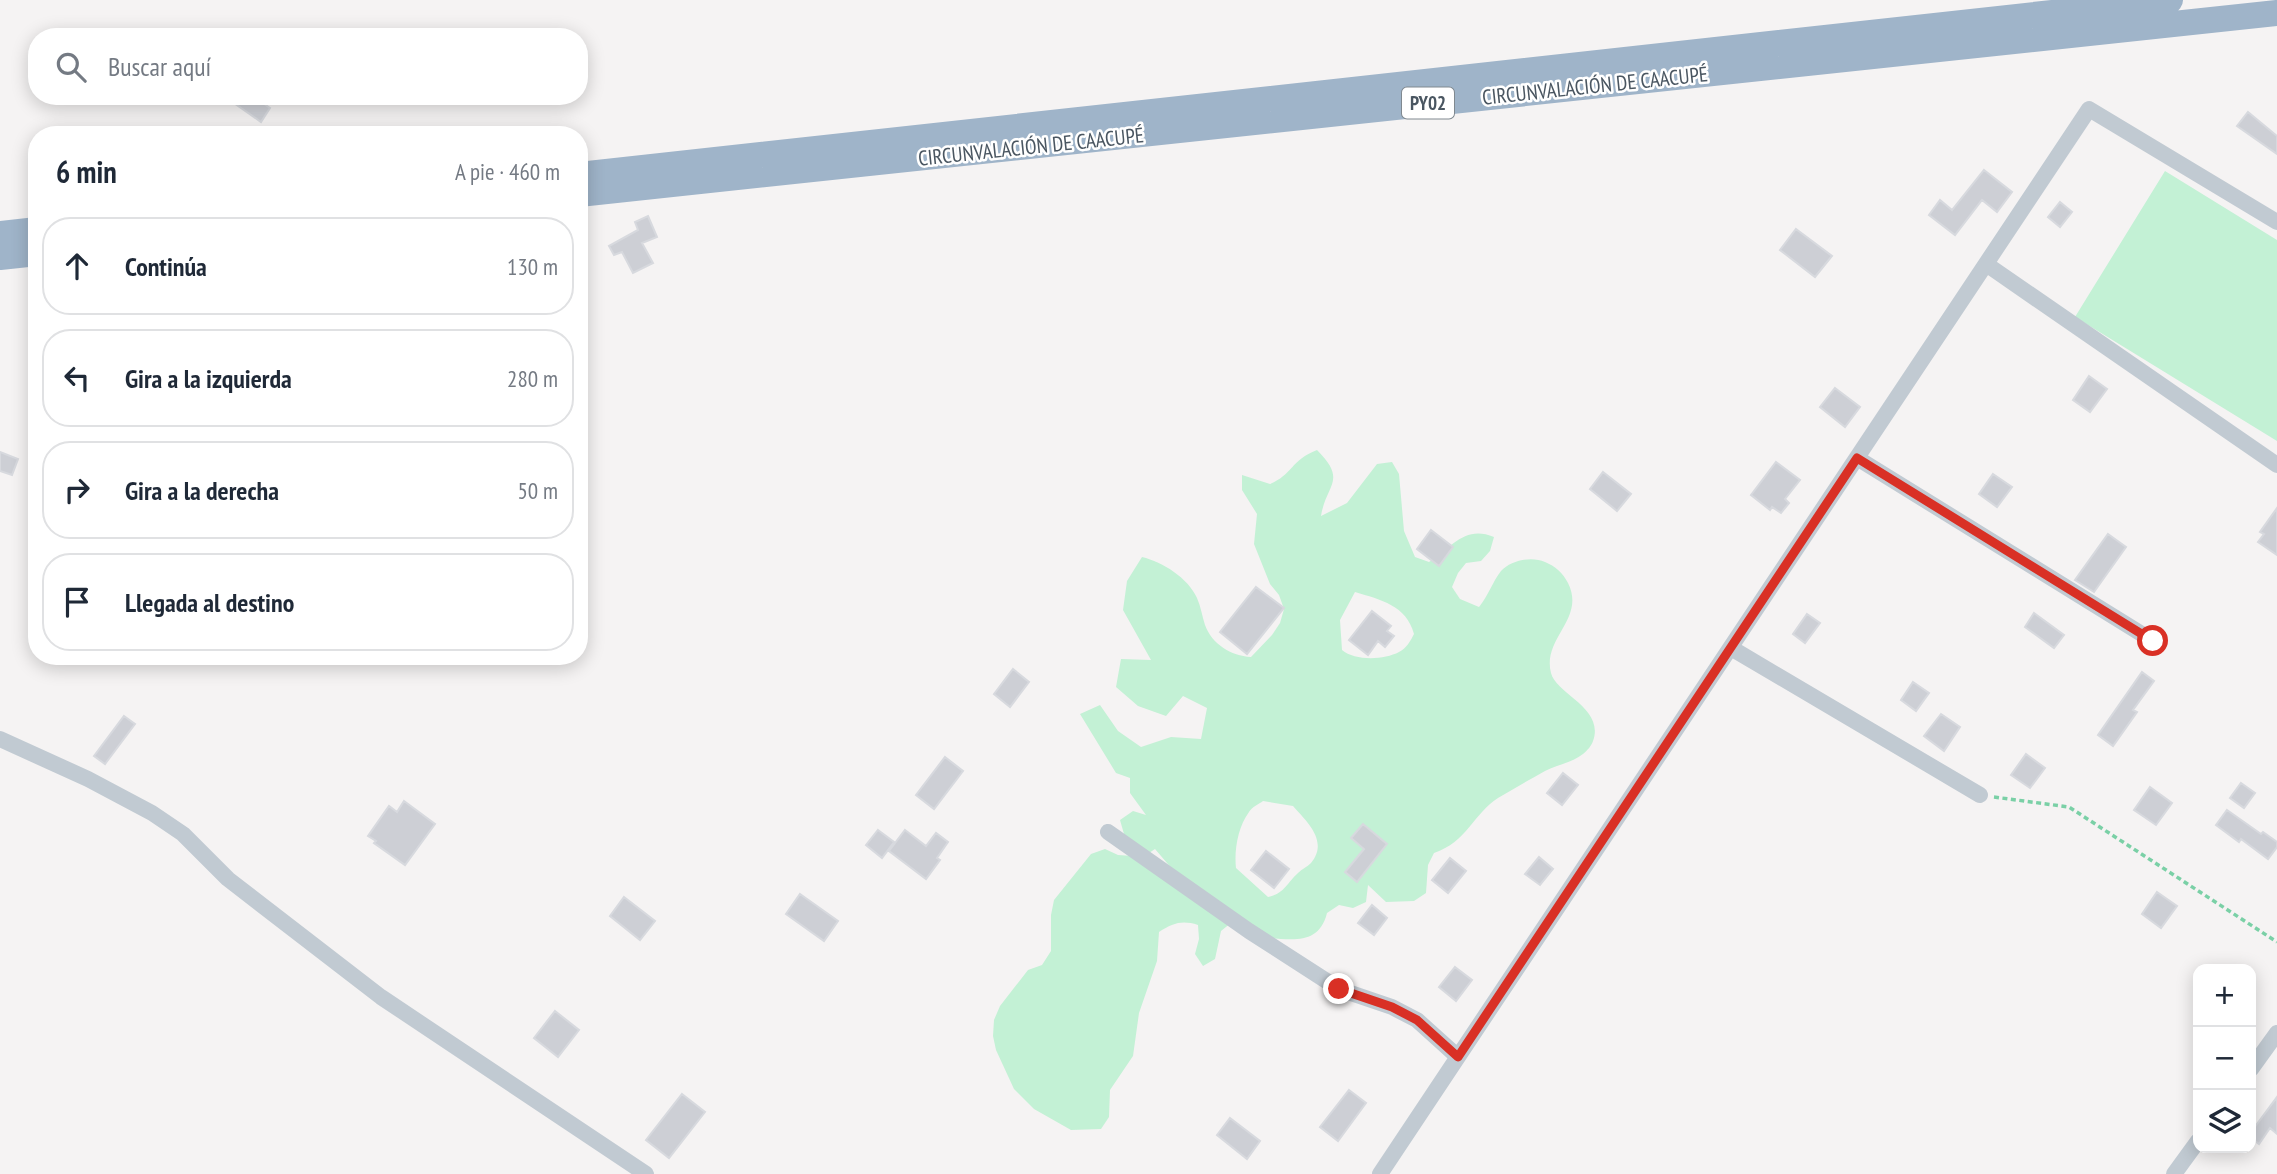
<!DOCTYPE html>
<html lang="es">
<head>
<meta charset="utf-8">
<style>
	:root { --surface:#fff; --page:#f2f2f3; --text:#1f2937; --muted:#747a83; --line:#e0e1e3 }
	body { margin:0; font-family:"PT Sans Narrow",sans-serif; background:var(--page); color:var(--text) }
	.controls { position:absolute; right:21px; bottom:21px; display:grid; overflow:hidden; border-radius:14px; box-shadow:0 4px 18px #0003 }
	.controls button { width:63px; height:63px; display:grid; place-items:center; padding:0; border:0; border-bottom:2px solid var(--line); background:var(--surface); color:var(--text); font:35px sans-serif }
	.stop { position:absolute; width:21px; height:21px; margin:-16px; border:5px solid #d93025; border-radius:50%; background:#fff }
	.stop.end { background:#d93025; border-color:#fff; box-shadow:0 2px 7px #0008 }
	.list { margin:0; padding:0; list-style:none }
	h2 { display:flex; justify-content:space-between; align-items:center; height:91px; margin:0; padding:0 28px; font-size:30px }
	h2 small { font-size:23px; font-weight:400; color:var(--muted) }
	.list li { display:grid; grid-template-columns:46px 1fr auto; gap:21px; align-items:center; box-sizing:border-box; height:98px; margin:0 14px 14px; padding:0 14px; border:2px solid var(--line); border-radius:28px }
	.list b { display:block; font-size:26px; white-space:nowrap }
	.list em { font-size:23px; font-style:normal; color:var(--muted) }
	.icon { flex:none; width:38px; height:38px; fill:none; stroke:currentColor; stroke-width:2; stroke-linecap:round; stroke-linejoin:round }
	.map { position:relative; flex:none; width:2277px; height:1174px; overflow:hidden }
	.search { position:absolute; background:var(--surface); box-shadow:0 4px 18px #0003; left:28px; top:28px; width:560px; height:77px; display:flex; align-items:center; gap:18px; box-sizing:border-box; padding:0 24px; border-radius:28px; color:var(--muted); font-size:26px }
	.panel { position:absolute; background:var(--surface); box-shadow:0 4px 18px #0003; left:28px; top:126px; width:560px; height:539px; border-radius:28px }
	.map>svg:first-child { display:block }
</style>
</head>
<body>
<div class="map">
<svg width="2277" height="1174" viewBox="0 0 2277 1174">
	<rect width="100%" height="100%" fill="#f5f3f3"/>
	<!-- green -->
	<path fill="#c3f1d5" fill-rule="evenodd" d="M2165,171L2277,240V441L2075,317Z
		M1317,450C1348,481 1326,484 1321,516L1347,503L1377,464L1392,462L1399,474L1404,531L1415,557L1429,562C1452,547 1465,525 1494,537L1490,551L1481,561L1466,563L1458,573L1452,587L1460,599L1479,607C1488,596 1493,581 1501,571C1511,560 1532,556 1545,562C1555,566 1563,573 1568,583C1586,619 1542,638 1551,673C1556,694 1605,708 1593,741C1592,745 1587,751 1583,754C1573,762 1557,765 1545,771C1529,780 1513,789 1498,798C1474,813 1467,842 1434,853L1428,865L1426,893L1414,901L1386,902L1368,885L1366,902L1353,908L1339,905L1327,913C1318,949 1286,938 1257,937L1237,918L1221,931L1215,959L1203,966L1195,954L1199,939L1198,925C1182,920 1173,923 1159,932L1157,961L1139,1013L1133,1056L1110,1090L1109,1117L1101,1129L1071,1130L1034,1109L1014,1089L996,1050L993,1036L994,1020L1000,1006L1028,970L1042,965L1051,951V915L1054,900L1091,854L1105,849L1118,855L1133,856L1173,870L1155,849L1143,857L1124,834L1120,820L1133,811L1146,815L1130,793V778L1116,773L1080,714L1100,705L1118,731L1141,747L1171,737L1201,739L1207,708L1183,696L1166,716L1138,706L1116,687L1121,659L1151,660L1123,610L1127,581L1142,557C1163,562 1188,578 1197,598C1201,607 1202,616 1205,625C1212,644 1231,656 1251,657L1272,635L1280,623L1284,609L1279,595L1270,584L1254,544L1257,514L1242,490V475L1270,484C1292,475 1291,460 1317,450ZM1355,592C1381,600 1406,605 1414,634C1411,640 1406,649 1399,652C1384,660 1355,661 1342,650L1340,620ZM1263,801L1293,806C1307,822 1329,841 1311,863C1307,867 1302,869 1298,873C1286,884 1285,893 1268,897L1236,868C1234,850 1238,827 1249,812C1252,807 1259,804 1263,801Z"/>
	<!-- building -->
	<path fill="#cdcfd5" stroke="#d7d9de" stroke-width="2" d="M224,96H253L270,108L261,122Z
		M2248,112L2277,136V154L2237,126Z
		M1984,170L2012,192L1997,212L1982,200L1955,235L1929,215L1940,200L1952,210Z
		M2060,202L2072,212L2060,227L2048,217Z
		M648,216L657,237L642,243L653,263L633,273L622,252L614,255L609,246L638,230L635,222Z
		M1796,229L1832,256L1815,277L1780,250Z
		M2089,376L2107,389L2090,412L2073,400Z
		M1835,388L1860,407L1845,427L1820,407Z
		M0,452L18,459L12,475L0,471Z
		M1776,462L1800,480L1785,499L1789,503L1781,513L1772,507L1770,510L1751,495Z
		M1603,472L1631,494L1617,511L1590,489Z
		M1993,474L2012,487L1997,507L1979,494Z
		M2277,508V555L2258,542L2264,534L2260,532Z
		M1431,530L1453,547L1439,566L1417,549Z
		M2108,534L2126,547L2094,592L2075,580Z
		M1256,587L1284,608L1247,654L1220,632Z
		M1372,611L1391,626L1387,631L1394,636L1385,647L1378,641L1368,655L1349,640Z
		M2034,613L2064,635L2054,648L2025,627Z
		M1807,614L1820,623L1805,643L1793,634Z
		M1013,669L1029,682L1010,707L994,694Z
		M2142,672L2154,681L2133,710L2137,712L2113,746L2098,735Z
		M1913,682L1929,693L1916,711L1901,700Z
		M1941,714L1960,727L1944,751L1924,736Z
		M124,716L135,724L105,764L94,756Z
		M2026,754L2045,768L2030,788L2011,775Z
		M945,757L963,771L934,809L916,795Z
		M1563,773L1578,785L1562,805L1547,793Z
		M2241,783L2255,793L2244,808L2230,798Z
		M2150,787L2172,803L2156,825L2134,810Z
		M404,801L435,824L405,865L374,843L376,841L368,836L389,806L397,812Z
		M2227,810L2261,834L2263,832L2277,842V847L2268,859L2241,839L2239,842L2216,825Z
		M1363,824L1387,844L1357,882L1345,872L1364,849L1351,838Z
		M878,830L894,842L882,858L866,845Z
		M905,830L926,846L936,833L948,842L937,858L940,860L926,879L889,851Z
		M1266,851L1289,869L1274,888L1251,870Z
		M1539,857L1553,869L1540,885L1525,874Z
		M1450,858L1466,871L1448,893L1432,880Z
		M2157,892L2177,906L2161,928L2142,914Z
		M800,894L838,921L824,941L786,914Z
		M624,897L655,921L640,940L610,916Z
		M1372,905L1387,918L1374,935L1358,923Z
		M1455,967L1472,980L1456,1001L1439,987Z
		M555,1011L579,1030L558,1057L534,1038Z
		M1349,1090L1366,1103L1338,1141L1320,1127Z
		M682,1094L705,1112L669,1158L646,1140Z
		M2277,1097V1134L2270,1128L2259,1144L2251,1138V1132Z
		M1230,1118L1260,1141L1247,1159L1217,1135Z"/>
	<g fill="none" stroke-linecap="round" stroke-linejoin="round">
		<!-- path -->
		<path stroke="#7ad0a6" stroke-width="3.5" stroke-dasharray="5 3.5" stroke-linecap="butt" d="M1994,797L2069,807L2277,942"/>
		<!-- minor -->
		<path stroke="#c1cad2" stroke-width="16" d="M1986,264L2277,465
			M1857,458L2153,641
			M1731,648L1980,795
			M0,739L88,779L152,813L183,834L228,879L381,997L646,1174
			M1108,832L1249,931L1339,989L1392,1007L1417,1020L1458,1057
			M2251,1069L2277,1033
			M1380,1174L2089,109L2277,222
			M2174,1174L2198,1141"/>
		<!-- trunk -->
		<path stroke="#9fb4c9" stroke-width="26" d="M579,175L2170,0
			M579,194L2277,13
			M0,234L37,230
			M0,257L37,253"/>
	</g>
	<g fill="none" stroke-linecap="round" stroke-linejoin="round">
		<!-- route -->
		<path stroke="#d93025" stroke-width="9" d="M1339,989L1392,1007L1417,1020L1458,1057L1857,458L2153,641"/>
	</g>
	<g text-anchor="middle" stroke-width="5" stroke-linejoin="round" paint-order="stroke">
		<!-- shield labels -->
		<rect fill="#fff" stroke="#808990" stroke-width="2" x="1402" y="87.5" width="52" height="31" rx="5"/>
		<g font-size="19" font-weight="bold" fill="#4a5661">
			<text x="1428" y="110">PY02</text>
		</g>
		<!-- street labels -->
		<g font-size="21" fill="#4a5661" stroke="#fff">
			<text transform="translate(1595 86) rotate(-6)" y="7">CIRCUNVALACIÓN DE CAACUPÉ</text>
			<text transform="translate(1031 147) rotate(-6)" y="7">CIRCUNVALACIÓN DE CAACUPÉ</text>
		</g>
	</g>
</svg>
<div class="controls">
<button>+</button>
<button>−</button>
<button><svg class="icon" aria-label="layers" viewBox="0 0 24 24"><path d="M12 4l9 5-9 5-9-5zM3 14l9 5 9-5"/></svg></button>
</div>
<div class="stop" style="left:2153px;top:641px"></div>
<div class="stop end" style="left:1339px;top:989px"></div>
<div class="search"><svg class="icon" aria-label="search" viewBox="0 0 24 24"><circle cx="10" cy="10" r="6"/><path d="M15 15l6 6"/></svg>Buscar aquí</div>
<section class="panel">
<h2>6 min<small>A pie · 460 m</small></h2>
<ul class="list">
<li><svg class="icon" aria-label="ahead" viewBox="0 0 24 24"><path d="M12 20V5M6 11l6-6 6 6"/></svg><div><b>Continúa</b></div><em>130 m</em></li>
<li><svg class="icon" aria-label="left" viewBox="0 0 24 24"><path d="M17 20v-9H6M10 6l-5 5 5 5"/></svg><div><b>Gira a la izquierda</b></div><em>280 m</em></li>
<li><svg class="icon" aria-label="right" viewBox="0 0 24 24"><path d="M7 20v-9h11M14 6l5 5-5 5"/></svg><div><b>Gira a la derecha</b></div><em>50 m</em></li>
<li><svg class="icon" aria-label="arrive" viewBox="0 0 24 24"><path d="M6 21V4h12l-3 4 3 4H6"/></svg><div><b>Llegada al destino</b></div></li>
</ul>
</section>
</div>
</body>
</html>
